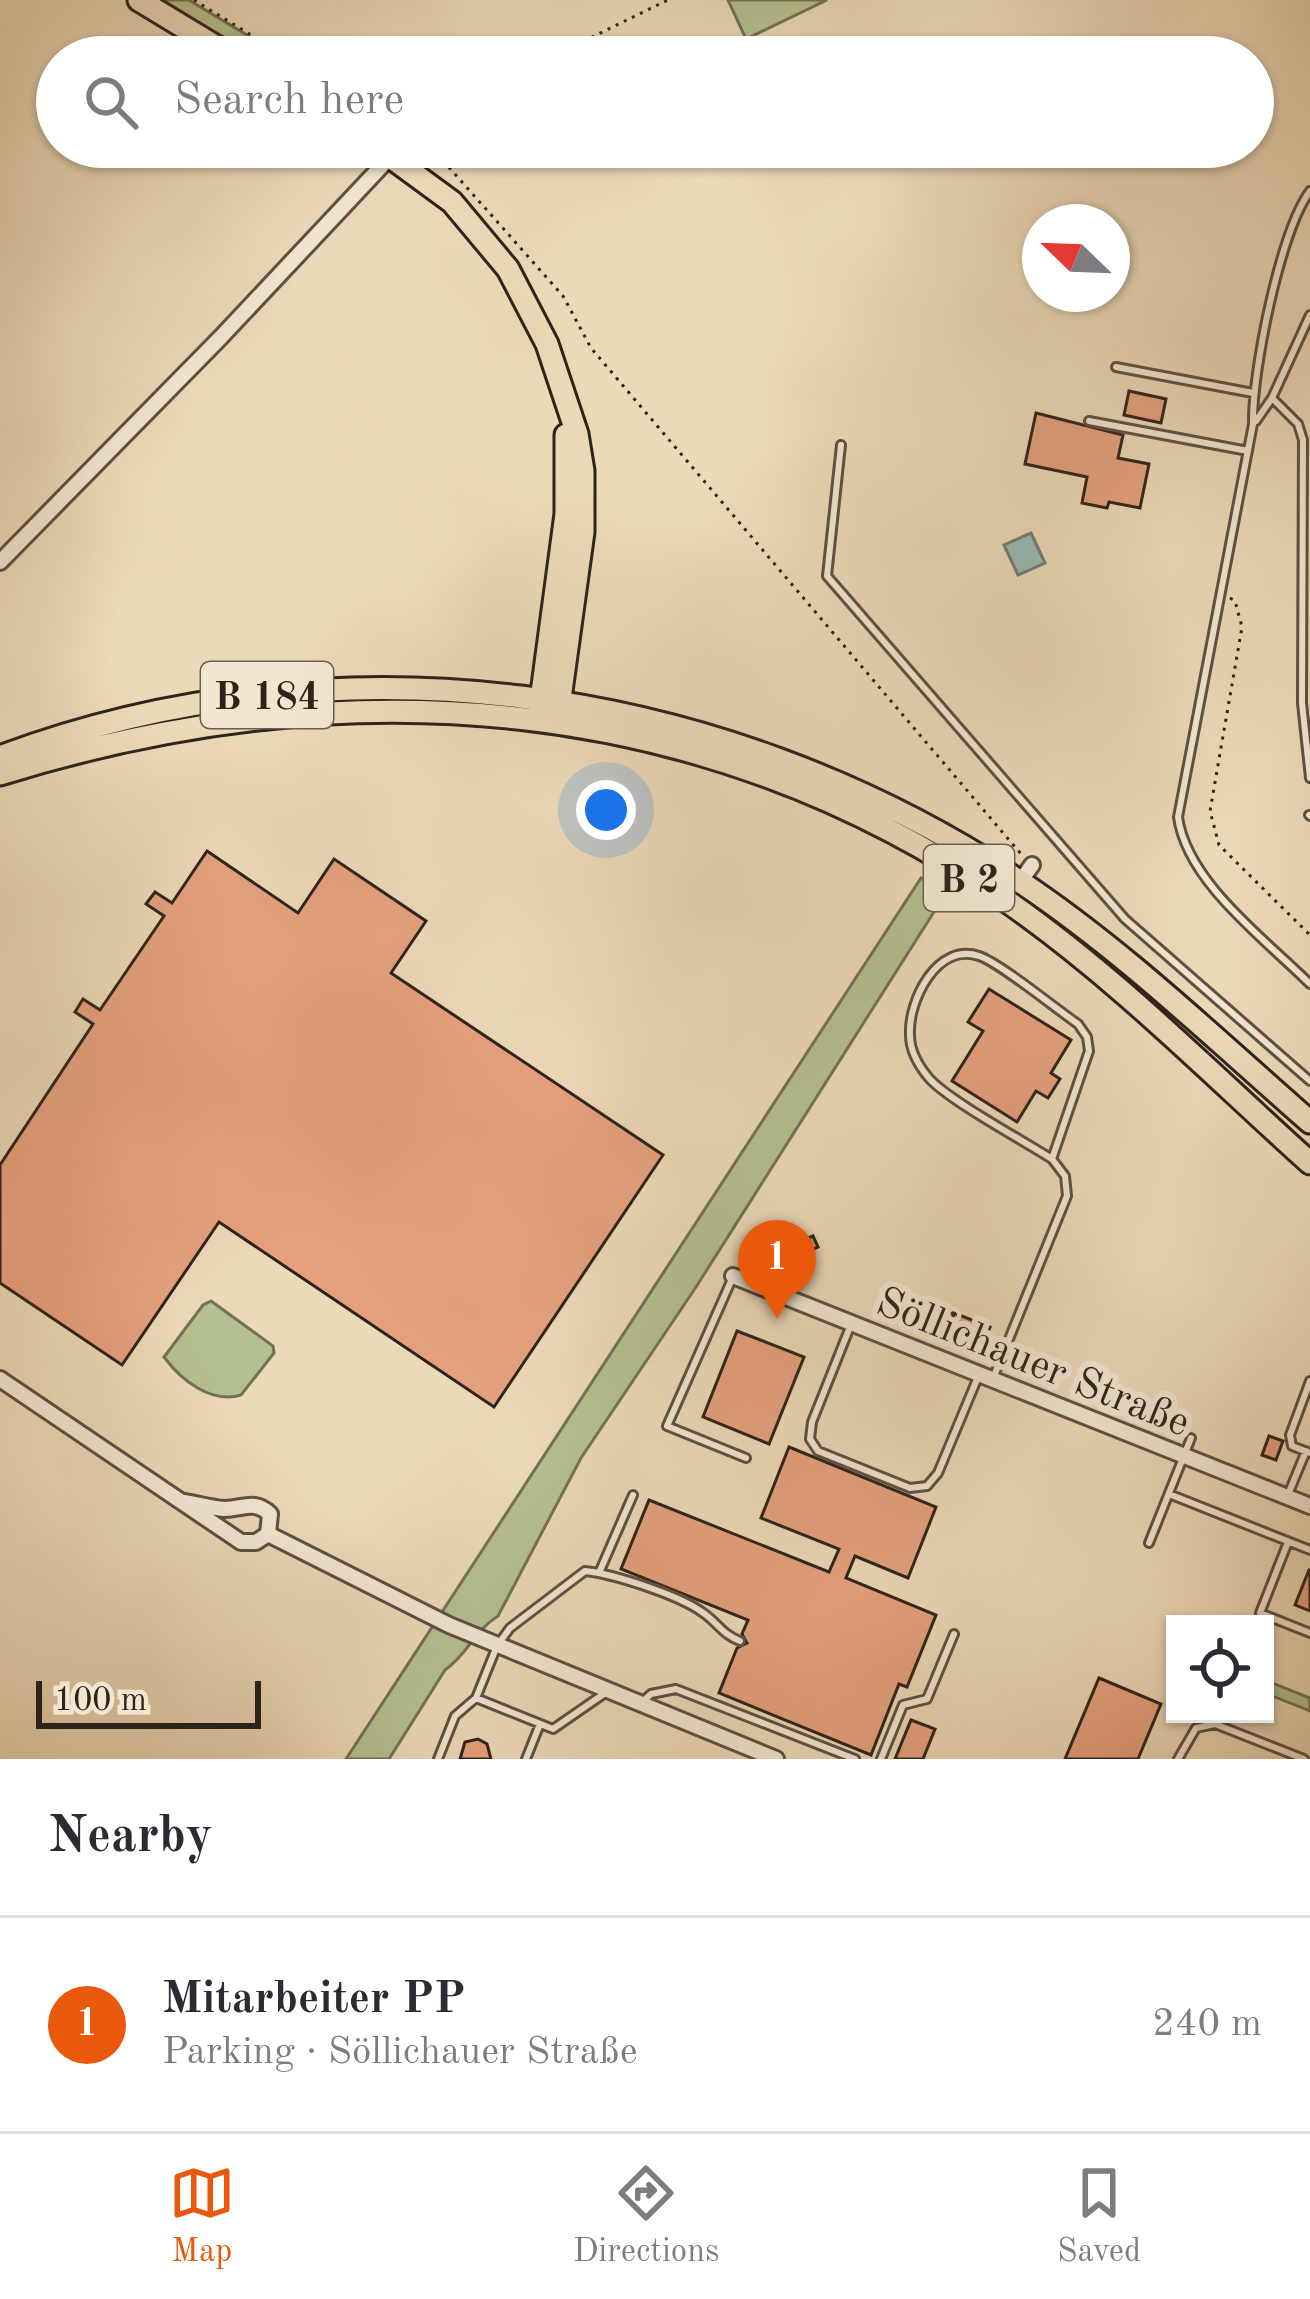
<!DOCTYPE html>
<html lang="en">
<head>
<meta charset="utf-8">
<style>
	:root { --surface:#fff; --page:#f7f7f7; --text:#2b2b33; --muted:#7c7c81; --line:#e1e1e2; --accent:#ea580c }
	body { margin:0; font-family:"Old Standard TT",serif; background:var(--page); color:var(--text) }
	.controls { position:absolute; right:36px; bottom:36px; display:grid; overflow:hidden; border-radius:0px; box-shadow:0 3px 9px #0004 }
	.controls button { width:108px; height:108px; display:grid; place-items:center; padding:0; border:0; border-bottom:3px solid var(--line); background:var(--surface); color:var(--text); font:60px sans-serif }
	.compass { position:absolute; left:1022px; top:204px; width:108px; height:108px; border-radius:50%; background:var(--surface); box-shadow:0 3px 9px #0004; rotate:293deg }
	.scale { position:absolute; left:36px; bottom:30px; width:225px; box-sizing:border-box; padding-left:12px; border:6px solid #2e231b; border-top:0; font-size:33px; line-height:42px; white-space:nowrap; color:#2e231b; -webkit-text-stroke:9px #f3e6d1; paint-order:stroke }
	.you { position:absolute; left:606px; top:810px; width:42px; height:42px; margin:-30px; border:9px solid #fff; border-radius:50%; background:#1a73e8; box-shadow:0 0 0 18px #1a73e833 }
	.badge { display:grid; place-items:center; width:78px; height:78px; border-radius:50%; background:var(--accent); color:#fff; font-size:39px; font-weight:700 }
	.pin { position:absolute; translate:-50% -99px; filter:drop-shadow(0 3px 6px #0008) }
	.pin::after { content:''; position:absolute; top:63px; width:42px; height:36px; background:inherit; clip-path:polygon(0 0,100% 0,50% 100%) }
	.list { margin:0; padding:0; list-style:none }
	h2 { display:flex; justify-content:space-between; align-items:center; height:156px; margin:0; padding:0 48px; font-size:51px }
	h2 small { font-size:39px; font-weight:400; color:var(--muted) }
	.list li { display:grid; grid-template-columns:78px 1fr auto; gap:36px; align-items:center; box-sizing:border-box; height:216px; padding:0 48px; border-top:3px solid var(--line) }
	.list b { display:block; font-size:45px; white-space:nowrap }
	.list p { margin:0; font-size:39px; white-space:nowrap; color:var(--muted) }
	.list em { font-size:39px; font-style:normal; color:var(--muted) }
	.icon { flex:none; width:66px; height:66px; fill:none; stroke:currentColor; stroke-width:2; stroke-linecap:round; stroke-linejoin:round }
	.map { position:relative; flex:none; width:1310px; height:1759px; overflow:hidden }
	.search { position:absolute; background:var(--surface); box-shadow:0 3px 9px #0004; left:36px; right:36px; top:36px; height:132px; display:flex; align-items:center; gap:30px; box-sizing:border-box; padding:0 42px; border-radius:66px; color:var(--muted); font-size:45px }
	.sheet { height:372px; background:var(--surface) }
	nav { display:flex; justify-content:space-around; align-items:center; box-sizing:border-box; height:168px; border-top:3px solid var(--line); background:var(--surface); font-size:33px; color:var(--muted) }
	nav a { display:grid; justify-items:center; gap:6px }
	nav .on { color:var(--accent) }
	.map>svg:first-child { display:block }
</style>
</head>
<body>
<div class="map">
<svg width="1310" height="1759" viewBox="0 0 1310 1759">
	<rect width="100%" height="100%" fill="#ecd9b8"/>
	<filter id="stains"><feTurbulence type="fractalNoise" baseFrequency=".00167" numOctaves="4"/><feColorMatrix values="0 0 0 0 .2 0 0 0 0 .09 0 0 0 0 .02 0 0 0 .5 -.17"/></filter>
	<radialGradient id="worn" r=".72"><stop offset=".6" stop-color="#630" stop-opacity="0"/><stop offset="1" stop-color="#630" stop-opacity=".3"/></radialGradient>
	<!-- green -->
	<path fill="#b5c091" stroke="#727256" stroke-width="3" d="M157,0H189L283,57H250Z
		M728,0H827L746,39Z
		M921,878L946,893L696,1287L581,1458L498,1616C475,1630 467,1655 445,1670L389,1759H346Z
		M211,1301L273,1346L274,1353L241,1395C211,1404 181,1380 164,1357L203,1305Z
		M1265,1680L1310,1698V1711L1265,1693Z"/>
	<!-- water -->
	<path fill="#9ab9b5" stroke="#6f7d77" stroke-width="3" d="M1031,533L1045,563L1018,575L1004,545Z"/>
	<!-- building -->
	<path fill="#e5a17e" stroke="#2e231b" stroke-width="3" d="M1129,391L1166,399L1161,423L1124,415Z
		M1036,413L1123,435L1118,458L1149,464L1140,508L1109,502L1107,508L1082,503L1087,477L1025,464Z
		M207,851L298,913L334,859L426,921L391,973L663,1155L494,1407L219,1222L122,1365L0,1283V1165L93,1024L75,1012L83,999L100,1010L164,916L146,904L155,892L172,903Z
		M989,989L1071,1040L1051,1073L1060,1079L1048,1098L1036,1091L1017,1122L952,1081L983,1031L968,1022Z
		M813,1236L818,1247L782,1263L777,1251Z
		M949,1311L990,1327L983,1343L942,1326Z
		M737,1331L804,1357L769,1444L703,1417Z
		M1269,1436L1283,1441L1276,1460L1262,1455Z
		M789,1447L936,1507L908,1578L855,1556L846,1578L936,1615L907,1687L899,1684L871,1755L719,1693L737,1648L747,1643L742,1634L748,1620L621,1569L649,1500L829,1572L839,1549L761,1518Z
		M1309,1570H1310V1611L1295,1605Z
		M1099,1678L1161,1704L1138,1759H1065Z
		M911,1720L935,1729L923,1759H895Z
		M478,1739L487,1744L491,1759H460L465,1742Z"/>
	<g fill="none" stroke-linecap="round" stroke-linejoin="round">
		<!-- service casing -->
		<g stroke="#5e5042" stroke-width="12">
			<path id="service" d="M1310,191C1280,232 1252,372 1253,424L1178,817C1187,882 1265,939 1310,984
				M1116,367L1253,393
				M1272,398L1298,424L1303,440L1302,703L1310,778
				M1089,421L1248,451
				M1256,421L1272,398L1310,315
				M841,445L827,576L1125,919L1310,1081
				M1309,815L1310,816
				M732,1279L667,1426L746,1458
				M850,1327L812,1422L810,1439L818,1451L910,1488L927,1486L938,1473L978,1377
				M994,1376L1067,1196L1065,1176L1052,1159C1024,1141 946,1099 928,1077C919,1066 910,1050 910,1035C908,1001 937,942 979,956C1000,963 1056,1009 1078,1024L1087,1037L1089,1051L1052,1159
				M1310,1381L1290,1435L1292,1446L1310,1453
				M1169,1494L1310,1550
				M1287,1497L1306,1451
				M1288,1542L1260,1613L1310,1633
				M1149,1543L1191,1438
				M599,1573L633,1495
				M476,1698L497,1646L510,1628L585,1571C614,1574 678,1595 702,1612C717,1622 723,1635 740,1641
				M642,1702L651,1694L676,1689L855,1759
				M438,1759L455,1716L476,1698L553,1729L608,1691
				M526,1759L540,1724
				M881,1759L903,1705L927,1699L954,1634
				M1178,1759L1196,1728L1215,1724L1304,1759"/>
		</g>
		<!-- minor casing -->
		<g stroke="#5e5042" stroke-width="20">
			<path id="minor" d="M0,562L221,337L391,156
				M1020,882L1032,865
				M733,1276L1310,1506
				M0,1379L241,1542H256L268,1534L270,1514C254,1499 243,1509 224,1509C211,1508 197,1504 184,1502
				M268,1534L449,1625L776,1759"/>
		</g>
		<!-- primary casing -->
		<g stroke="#2e231b" stroke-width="27">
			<path id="primary" d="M139,0L233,57
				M377,147L452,202L508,269L547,344L577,434L583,471V532L558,713
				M540,708L566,514V435
				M0,757C337,631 718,683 1016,879C1122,949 1215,1039 1310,1122
				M0,774C348,666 703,691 1008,902C1118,979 1210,1073 1310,1163"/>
		</g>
		<!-- path -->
		<path stroke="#2e231b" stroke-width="3" stroke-dasharray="3 6" stroke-linecap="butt" d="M194,0L287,57
			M551,57L668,0
			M431,147L563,296L591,348L1021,854
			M1230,598L1235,601L1242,627L1210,811L1219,845L1310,935"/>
		<!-- service -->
		<use href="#service" stroke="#f3e6d1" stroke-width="6"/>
		<!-- minor -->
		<use href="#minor" stroke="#f3e6d1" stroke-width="14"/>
		<!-- primary -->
		<use href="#primary" stroke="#ecd9b8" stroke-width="21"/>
	</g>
	<g text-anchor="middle" stroke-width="12" stroke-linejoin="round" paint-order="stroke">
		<!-- shield labels -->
		<g fill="#f3e6d1" stroke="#695e52" stroke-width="3">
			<rect x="201" y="662" width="132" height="66" rx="9"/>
			<rect x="924" y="845" width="90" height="66" rx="9"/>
		</g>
		<g font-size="39" font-weight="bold" fill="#2e231b">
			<text x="267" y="709">B 184</text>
			<text x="969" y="892">B 2</text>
		</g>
		<!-- street labels -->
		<g font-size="42" fill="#2e231b" stroke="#f3e6d1">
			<text transform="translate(1034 1360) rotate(22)" y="15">Söllichauer Straße</text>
		</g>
	</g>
	<rect width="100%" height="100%" filter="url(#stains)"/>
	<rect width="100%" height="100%" fill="url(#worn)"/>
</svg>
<div class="controls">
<button><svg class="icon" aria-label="locate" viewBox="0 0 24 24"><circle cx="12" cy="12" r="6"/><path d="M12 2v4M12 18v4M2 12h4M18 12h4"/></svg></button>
</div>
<svg class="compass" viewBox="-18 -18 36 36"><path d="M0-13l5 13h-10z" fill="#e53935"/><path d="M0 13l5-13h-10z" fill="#7c7c81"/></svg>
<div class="scale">100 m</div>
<div class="you"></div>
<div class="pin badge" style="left:777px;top:1319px">1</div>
<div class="search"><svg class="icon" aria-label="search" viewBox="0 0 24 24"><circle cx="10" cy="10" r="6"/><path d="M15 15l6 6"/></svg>Search here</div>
</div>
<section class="sheet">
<h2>Nearby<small></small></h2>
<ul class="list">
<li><span class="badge">1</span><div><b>Mitarbeiter PP</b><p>Parking · Söllichauer Straße</p></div><em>240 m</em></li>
</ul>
</section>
<nav>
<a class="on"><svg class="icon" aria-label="map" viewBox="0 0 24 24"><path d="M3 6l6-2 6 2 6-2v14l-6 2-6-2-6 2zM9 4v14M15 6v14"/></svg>Map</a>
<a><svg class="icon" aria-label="directions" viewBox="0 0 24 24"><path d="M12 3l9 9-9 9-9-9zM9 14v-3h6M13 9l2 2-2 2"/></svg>Directions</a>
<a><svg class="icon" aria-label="saved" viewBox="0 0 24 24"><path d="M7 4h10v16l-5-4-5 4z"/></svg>Saved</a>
</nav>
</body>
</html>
